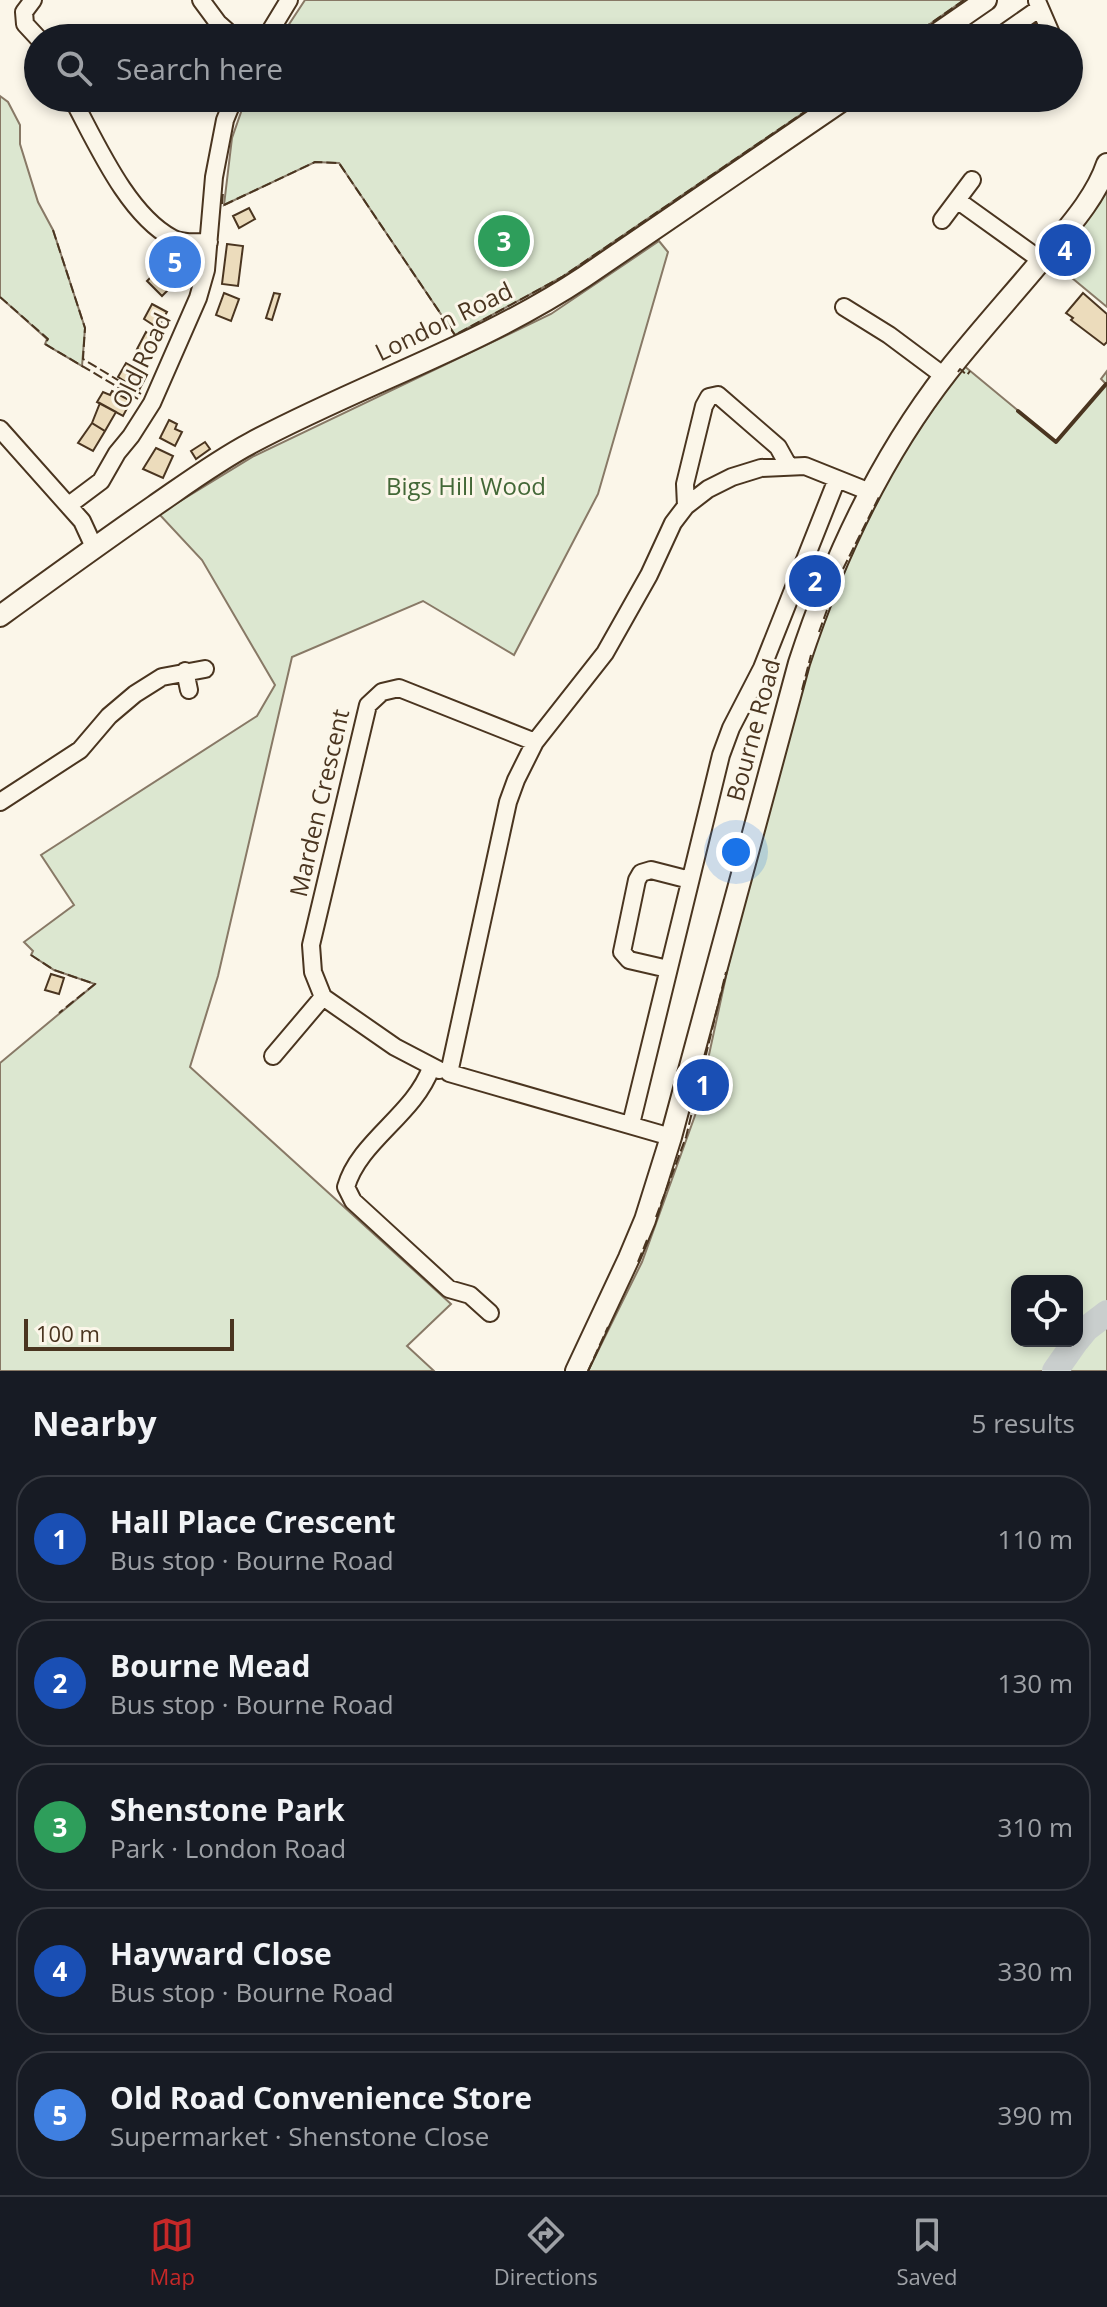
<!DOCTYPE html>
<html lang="en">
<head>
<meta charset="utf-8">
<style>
	:root { --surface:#171b24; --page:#242831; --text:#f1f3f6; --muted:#9ea1a6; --line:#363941; --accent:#c62828 }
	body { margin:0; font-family:"Open Sans",sans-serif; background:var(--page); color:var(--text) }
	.controls { position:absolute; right:24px; bottom:24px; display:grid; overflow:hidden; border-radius:16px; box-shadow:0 4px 12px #0003 }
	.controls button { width:72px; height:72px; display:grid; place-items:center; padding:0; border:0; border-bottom:2px solid var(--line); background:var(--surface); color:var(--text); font:40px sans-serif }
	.scale { position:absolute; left:24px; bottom:20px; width:210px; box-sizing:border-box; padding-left:8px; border:4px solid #4a3520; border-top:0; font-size:22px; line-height:28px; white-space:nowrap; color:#4a3520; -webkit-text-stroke:6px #fbf6e9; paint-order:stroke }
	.you { position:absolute; left:736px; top:852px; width:28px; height:28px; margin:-20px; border:6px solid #fff; border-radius:50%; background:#1a73e8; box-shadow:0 0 0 12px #1a73e833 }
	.badge { display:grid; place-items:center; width:52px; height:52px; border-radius:50%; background:var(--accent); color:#fff; font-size:26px; font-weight:700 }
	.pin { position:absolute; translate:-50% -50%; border:4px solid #fff; box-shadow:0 2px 8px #0006 }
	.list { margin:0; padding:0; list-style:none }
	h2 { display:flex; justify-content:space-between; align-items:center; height:104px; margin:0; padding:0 32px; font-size:34px }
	h2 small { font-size:26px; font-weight:400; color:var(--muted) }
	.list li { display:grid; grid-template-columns:52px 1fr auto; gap:24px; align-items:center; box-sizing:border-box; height:128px; margin:0 16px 16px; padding:0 16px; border:2px solid var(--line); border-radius:32px }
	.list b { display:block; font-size:30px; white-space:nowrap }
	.list p { margin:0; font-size:26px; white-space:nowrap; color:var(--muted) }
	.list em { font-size:26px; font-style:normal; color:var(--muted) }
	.icon { flex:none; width:44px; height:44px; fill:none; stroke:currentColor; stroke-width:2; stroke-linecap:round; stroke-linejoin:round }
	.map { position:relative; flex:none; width:1107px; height:1371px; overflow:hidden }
	.search { position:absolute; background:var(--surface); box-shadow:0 4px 12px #0003; left:24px; right:24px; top:24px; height:88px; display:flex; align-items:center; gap:20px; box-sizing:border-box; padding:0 28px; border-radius:44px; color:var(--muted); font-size:30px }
	.sheet { height:824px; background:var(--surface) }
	nav { display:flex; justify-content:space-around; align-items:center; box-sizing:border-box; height:112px; border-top:2px solid var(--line); background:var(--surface); font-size:22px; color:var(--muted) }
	nav a { display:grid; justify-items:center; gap:4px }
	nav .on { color:var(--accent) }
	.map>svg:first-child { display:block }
</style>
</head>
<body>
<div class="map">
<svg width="1107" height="1371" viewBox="0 0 1107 1371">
	<rect width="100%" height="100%" fill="#fbf6e9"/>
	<!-- green -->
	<path fill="#dce7d0" stroke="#887966" stroke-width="2" fill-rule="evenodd" d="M305,0H964L910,38H280Z
		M0,96L8,102L20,125V144L38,202L53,230L85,328L82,366L45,344L47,339L0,297Z
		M246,98H825L562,277L455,335L339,163L315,162L224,205L232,138Z
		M1107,185V307L1054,263L1087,221Z
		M659,241L668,252L598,494L514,655L423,601L292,657L218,976L190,1067L451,1304L407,1346L434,1371H0V1063L95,984L54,970L31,955L33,951L24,942L74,905L41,855L257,716L275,685L202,560L159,514L254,456L551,314Z
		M963,365L1056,442L1106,384L1101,379L1107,371V1371H588L642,1262L697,1110L738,921L815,643L842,570L874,505L900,458ZM1017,1281H1077V1341H1017Z"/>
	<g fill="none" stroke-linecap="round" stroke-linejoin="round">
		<!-- river -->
		<path stroke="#c9cecd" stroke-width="26" d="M1077,1340L1086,1329L1107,1313
			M1055,1371L1076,1341"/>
	</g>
	<!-- building -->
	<path fill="#ecdcbc" stroke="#4a3520" stroke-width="2" d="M249,208L255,219L239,228L233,216Z
		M227,244L243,246L238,286L222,284Z
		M169,249L187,256L181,274L162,268Z
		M164,273L174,284L162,296L147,281L153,275L157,280Z
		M224,293L239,299L231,321L216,315Z
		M274,293L280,294L272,320L266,318Z
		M1083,293L1107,314V342L1104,345L1071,320L1073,318L1066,313Z
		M152,304L167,312L158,328L144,319Z
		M146,332L160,340L151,356L137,349Z
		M126,363L147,375L139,390L118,377Z
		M112,391L131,401L123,416L97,402L103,392L110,395Z
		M100,403L116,412L105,431L92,423Z
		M169,420L177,424L175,429L182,432L175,446L160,438Z
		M92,423L105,431L93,451L78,443Z
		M205,442L210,449L196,459L191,451Z
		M156,448L173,456L163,478L143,469Z
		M51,974L64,978L59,994L45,990Z"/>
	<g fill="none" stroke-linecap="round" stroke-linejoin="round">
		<!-- minor casing -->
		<g stroke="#4a3520" stroke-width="20">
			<path id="minor" d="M33,0L24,12L25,24L38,38
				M201,0L218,23L235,38
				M1037,1L1053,38
				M266,38L289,0
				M997,38L1040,8
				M72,98C96,142 127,214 172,238C182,244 197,242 209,242
				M957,200L1042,261
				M942,220L972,180
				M844,307L889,335L944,376
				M0,429L82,521L94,547
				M69,505L101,481L117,453L131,436L152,403L198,298L206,270L214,177L225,120L234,98
				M686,506L685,484L704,406L709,397L718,395L778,447L788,465
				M185,671L189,690
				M0,802L80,750L109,716L135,694L162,677L205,669
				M668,969L629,960L622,952L637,880L641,873L651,870L690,880
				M323,997L313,972L311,945L368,705L382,692L399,688L535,742
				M273,1056L323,997L395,1047L439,1070
				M431,1068C414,1115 359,1141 346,1187L353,1201L449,1289L470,1295L490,1313
				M631,1124L721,755L731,728L762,668L837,479
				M671,1137L449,1073L508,802L516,780L535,742L605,653L649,575L673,523L686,506L708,489L732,477L761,468L805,466L870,492"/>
		</g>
		<!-- major casing -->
		<g stroke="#4a3520" stroke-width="24">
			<path id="major" d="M931,38L986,0
				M0,616C51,579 102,542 154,506C186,484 217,461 251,443C361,384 480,346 584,277L846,98
				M576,1371L629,1258L645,1220L671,1137L799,663C833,559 880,458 948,371C982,328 1019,288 1054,245C1074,221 1097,194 1107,164"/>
		</g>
		<!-- minor -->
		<use href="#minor" stroke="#fbf6e9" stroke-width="16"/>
		<!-- major -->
		<use href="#major" stroke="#fbf6e9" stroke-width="20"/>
		<!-- fence -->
		<path stroke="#4a3520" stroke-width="2" stroke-dasharray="10 4" stroke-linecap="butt" d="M910,38L964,0
			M222,204L223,192
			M224,205L315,162L339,163L455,335L562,277L825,98
			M53,230L85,328L83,359L141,394
			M0,297L48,339L45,344L138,399
			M958,372L960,369L967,375L970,371
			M843,569L879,497
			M819,632L827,610
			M802,690L811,655
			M31,955L54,970L95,984L59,1013
			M656,1217L686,1137L726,972
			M638,1262L647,1240
			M588,1371L608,1327"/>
		<!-- wall -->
		<path stroke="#4a3520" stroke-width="4" d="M1018,411L1056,442L1106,384"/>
	</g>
	<g text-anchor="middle" stroke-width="6" stroke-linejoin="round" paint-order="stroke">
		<!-- street labels -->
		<g font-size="24" fill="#4a3520" stroke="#fbf6e9">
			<text transform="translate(444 322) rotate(-26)" y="8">London Road</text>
			<text transform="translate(142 361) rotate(-64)" y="8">Old Road</text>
			<text transform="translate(754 730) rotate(-75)" y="8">Bourne Road</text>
			<text transform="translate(320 803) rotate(-77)" y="8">Marden Crescent</text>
		</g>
		<!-- park labels -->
		<g font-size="24" fill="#436837" stroke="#fbf6e9">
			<text x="466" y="495">Bigs Hill Wood</text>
		</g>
	</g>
</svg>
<div class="controls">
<button><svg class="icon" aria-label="locate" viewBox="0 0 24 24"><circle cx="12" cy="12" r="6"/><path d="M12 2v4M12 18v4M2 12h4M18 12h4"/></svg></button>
</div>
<div class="scale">100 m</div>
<div class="you"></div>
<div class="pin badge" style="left:703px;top:1085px;background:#1a4fb4">1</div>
<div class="pin badge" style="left:815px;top:581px;background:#1a4fb4">2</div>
<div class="pin badge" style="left:504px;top:241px;background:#2e9e5b">3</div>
<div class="pin badge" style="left:1065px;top:250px;background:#1a4fb4">4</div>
<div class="pin badge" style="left:175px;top:262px;background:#3f7fe0">5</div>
<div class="search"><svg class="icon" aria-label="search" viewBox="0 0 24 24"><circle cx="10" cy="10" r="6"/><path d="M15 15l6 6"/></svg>Search here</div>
</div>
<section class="sheet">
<h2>Nearby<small>5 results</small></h2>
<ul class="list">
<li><span class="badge" style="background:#1a4fb4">1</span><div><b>Hall Place Crescent</b><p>Bus stop · Bourne Road</p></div><em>110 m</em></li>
<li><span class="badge" style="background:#1a4fb4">2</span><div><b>Bourne Mead</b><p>Bus stop · Bourne Road</p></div><em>130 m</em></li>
<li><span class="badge" style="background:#2e9e5b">3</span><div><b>Shenstone Park</b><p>Park · London Road</p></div><em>310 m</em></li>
<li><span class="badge" style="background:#1a4fb4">4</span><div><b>Hayward Close</b><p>Bus stop · Bourne Road</p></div><em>330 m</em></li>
<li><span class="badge" style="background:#3f7fe0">5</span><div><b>Old Road Convenience Store</b><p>Supermarket · Shenstone Close</p></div><em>390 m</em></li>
</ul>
</section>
<nav>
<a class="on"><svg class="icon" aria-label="map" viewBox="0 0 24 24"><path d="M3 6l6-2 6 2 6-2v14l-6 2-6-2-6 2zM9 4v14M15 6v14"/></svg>Map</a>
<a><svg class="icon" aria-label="directions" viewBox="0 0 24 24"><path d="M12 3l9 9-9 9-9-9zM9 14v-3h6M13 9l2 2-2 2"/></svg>Directions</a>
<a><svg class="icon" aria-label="saved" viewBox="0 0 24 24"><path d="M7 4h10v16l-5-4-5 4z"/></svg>Saved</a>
</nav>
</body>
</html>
